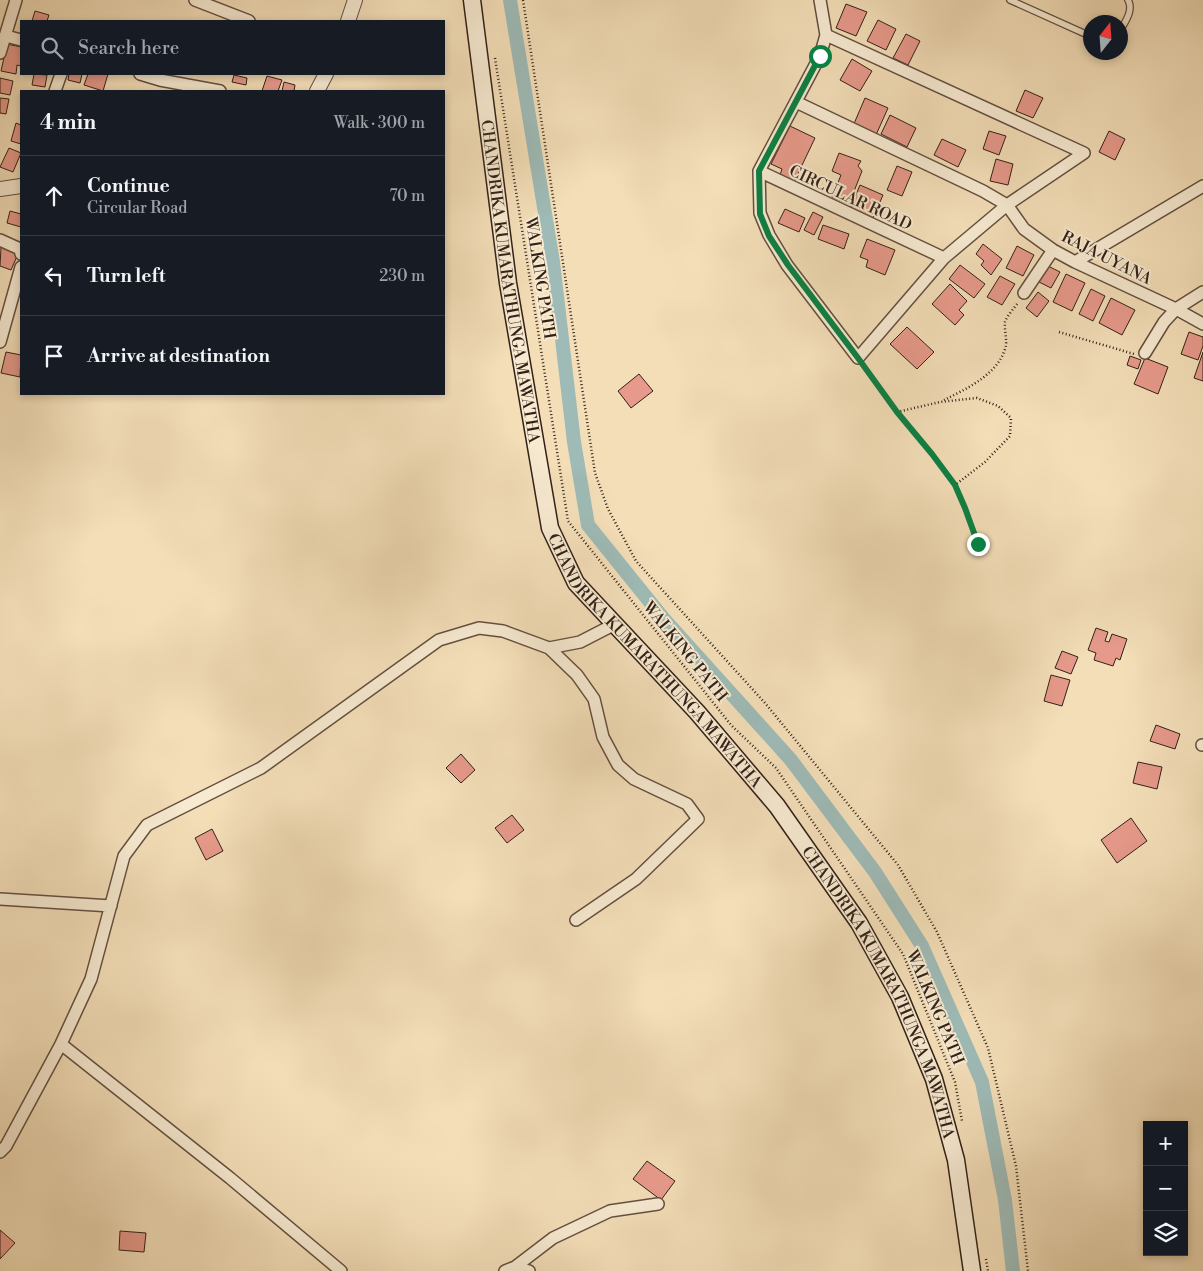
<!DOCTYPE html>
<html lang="en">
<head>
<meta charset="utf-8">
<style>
	:root { --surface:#171b24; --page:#242831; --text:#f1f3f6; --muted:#9ea1a6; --line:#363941 }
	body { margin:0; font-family:"Libre Bodoni",serif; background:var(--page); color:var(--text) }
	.controls { position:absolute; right:15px; bottom:15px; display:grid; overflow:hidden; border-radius:0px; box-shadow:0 2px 8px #0003 }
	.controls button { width:45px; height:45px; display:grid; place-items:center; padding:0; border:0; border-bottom:1px solid var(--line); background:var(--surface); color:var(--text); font:25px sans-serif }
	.compass { position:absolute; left:1083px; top:15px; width:45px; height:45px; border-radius:50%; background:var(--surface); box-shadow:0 2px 8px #0003; rotate:17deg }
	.stop { position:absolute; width:15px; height:15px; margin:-11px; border:4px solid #0b8043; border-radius:50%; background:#fff }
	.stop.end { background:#0b8043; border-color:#fff; box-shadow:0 1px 5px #0008 }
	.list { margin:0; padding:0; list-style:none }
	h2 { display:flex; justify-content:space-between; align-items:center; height:65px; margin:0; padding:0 20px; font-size:21px }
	h2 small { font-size:16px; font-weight:400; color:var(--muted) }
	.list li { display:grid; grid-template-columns:32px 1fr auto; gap:15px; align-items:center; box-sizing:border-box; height:80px; padding:0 20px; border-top:1px solid var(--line) }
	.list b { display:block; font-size:19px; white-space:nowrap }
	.list p { margin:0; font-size:16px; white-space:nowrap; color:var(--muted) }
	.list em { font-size:16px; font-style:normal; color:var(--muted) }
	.icon { flex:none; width:28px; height:28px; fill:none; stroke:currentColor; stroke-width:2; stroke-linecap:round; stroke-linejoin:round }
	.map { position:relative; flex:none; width:1203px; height:1271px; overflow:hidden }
	.search { position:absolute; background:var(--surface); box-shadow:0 2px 8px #0003; left:20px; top:20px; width:425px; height:55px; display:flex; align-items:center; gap:12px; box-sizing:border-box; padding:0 18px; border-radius:0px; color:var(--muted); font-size:19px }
	.panel { position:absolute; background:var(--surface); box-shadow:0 2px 8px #0003; left:20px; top:90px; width:425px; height:305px; border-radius:0px }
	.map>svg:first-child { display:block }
</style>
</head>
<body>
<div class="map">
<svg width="1203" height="1271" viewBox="0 0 1203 1271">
	<rect width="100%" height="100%" fill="#f3deb8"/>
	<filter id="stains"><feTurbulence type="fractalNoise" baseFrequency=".004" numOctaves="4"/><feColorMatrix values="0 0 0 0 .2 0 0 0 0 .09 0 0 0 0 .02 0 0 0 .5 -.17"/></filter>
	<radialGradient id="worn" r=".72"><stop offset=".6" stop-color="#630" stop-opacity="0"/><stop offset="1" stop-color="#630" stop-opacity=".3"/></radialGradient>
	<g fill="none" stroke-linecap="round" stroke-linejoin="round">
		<!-- canal -->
		<path stroke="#9ebbb7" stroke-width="14" d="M510,0L553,262L574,442L588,525L663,618L791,760L875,872L922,946L982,1082L1005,1200L1013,1271"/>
	</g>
	<!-- building -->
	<path fill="#e79a8b" stroke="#332118" d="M846,4L867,12L856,36L836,28Z
		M35,11L49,15L47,21H32Z
		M878,20L896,29L886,50L867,41Z
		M906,34L920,41L908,65L893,58Z
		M7,44L21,47V66L17,65L16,74L1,71Z
		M852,59L872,71L860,91L840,80Z
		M34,74L47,75L45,87L32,85Z
		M69,74H82L80,83L68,80Z
		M88,74H108L103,91L84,85Z
		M234,75L247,78L246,85L232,82Z
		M267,76L282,80L278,91H262Z
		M0,78L13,81L10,95L0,93Z
		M284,82L295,85L294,91H282Z
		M1025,90L1043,98L1033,118L1016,111Z
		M0,98L9,99L6,114L0,113Z
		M865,98L888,108L876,135L853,126Z
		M890,115L916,128L907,147L881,134Z
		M16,123L21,125V144L11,141Z
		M790,126L815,138L794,182L780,175L782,169L771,164Z
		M989,131L1006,136L999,155L983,149Z
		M1109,131L1125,139L1115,160L1099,152Z
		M942,139L966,150L958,167L934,155Z
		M9,148L21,153L13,172L0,167Z
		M839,153L861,161L858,166L862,171L849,204L832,197L841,175L832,171Z
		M996,159L1013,164L1008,185L990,181Z
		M897,166L912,172L902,196L887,190Z
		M860,185L883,195L873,218L850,209Z
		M785,209L805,218L799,232L778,223Z
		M10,211L21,214V227L7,223Z
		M813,212L823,217L814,235L804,230Z
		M823,225L849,234L844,249L818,239Z
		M867,239L895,250L885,275L866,267L868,260L860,257Z
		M983,244L1002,259L991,275L981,265L984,261L976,254Z
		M1017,246L1034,255L1023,276L1006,268Z
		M1,247L18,254L11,270L0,266Z
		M960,265L985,284L974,298L949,279Z
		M1048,266L1060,272L1051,288L1039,282Z
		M1066,274L1085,283L1072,311L1053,302Z
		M1000,276L1015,284L1002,305L987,297Z
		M950,284L967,301L959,310L964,315L955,325L932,304Z
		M1091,289L1105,296L1093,321L1079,314Z
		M1038,292L1049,301L1037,317L1026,308Z
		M1111,298L1135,310L1122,335L1099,323Z
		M907,327L934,352L917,369L890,344Z
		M1189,332L1203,337V346L1198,360L1181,354Z
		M6,352L21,355L20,377L1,373Z
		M1203,352V381L1194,378Z
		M1130,356L1141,360L1138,369L1127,365Z
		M1145,358L1168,367L1158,394L1134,384Z
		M639,374L653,391L631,408L618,391Z
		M1096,628L1108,632L1105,641L1109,642L1112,634L1127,639L1120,660L1116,658L1113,666L1094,660L1096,653L1088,650Z
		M1062,651L1078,657L1071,674L1055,668Z
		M1051,675L1070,680L1062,706L1044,701Z
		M1156,725L1180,734L1175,749L1150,741Z
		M461,754L475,770L461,783L446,768Z
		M1138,762L1162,767L1157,789L1133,783Z
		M512,815L524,830L507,843L495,828Z
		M1131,818L1147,841L1117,863L1101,840Z
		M212,829L223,851L206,860L195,838Z
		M647,1161L675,1181L661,1200L633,1179Z
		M0,1230L15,1243L0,1259Z
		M120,1231L146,1233L144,1252L119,1250Z"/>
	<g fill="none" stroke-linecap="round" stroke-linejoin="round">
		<!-- service casing -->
		<g stroke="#635040" stroke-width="8">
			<path id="service" d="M1010,0L1090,36
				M1120,31C1125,22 1134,10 1128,0"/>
		</g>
		<!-- minor casing -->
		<g stroke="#635040" stroke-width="14">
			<path id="minor" d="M195,0L249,21
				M820,0L826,35L820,56L759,171L944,258L1007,205L1024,229L1053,250L1075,262L1176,309L1203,324
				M6,36L21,40
				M0,53L16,0
				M140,74L160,80L220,91
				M55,91L61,74
				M796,102L983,191L1007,205L1084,153L826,35
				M759,171L760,213L769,235L787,265L858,358L944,258
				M0,240L20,249L21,254
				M1075,262L1203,186
				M1024,293L1053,250
				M0,342L21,267
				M1145,353L1164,322L1176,309L1203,292
				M549,648L580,642L615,624
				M1202,745H1203
				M0,899L111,906
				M61,1044L230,1178L341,1271
				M0,1152L6,1146L61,1044L91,979L124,856L147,825L261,768L439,640L479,628L503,631L549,648L577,675L594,699L603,737L618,765L634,779L687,804L698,819L636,879L576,920
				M515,1267L553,1238L610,1211L658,1204
				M505,1271L515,1267L529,1271"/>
		</g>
		<!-- tertiary casing -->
		<g stroke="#635040" stroke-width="16">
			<path id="tertiary" d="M348,21L355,0
				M317,91L326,74
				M0,189L21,186"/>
		</g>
		<!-- secondary casing -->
		<g stroke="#332118" stroke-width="19">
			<g id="secondary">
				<path id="s1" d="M472,0L508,283L550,528L576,583L697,712L777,806L859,923L900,997L934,1079L956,1160L972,1271"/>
			</g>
		</g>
		<!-- path -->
		<path stroke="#332118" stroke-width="2.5" stroke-dasharray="1 2.5" stroke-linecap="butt" d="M523,0L595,473L608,509L636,561L765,703L898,865L937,932L988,1048L1016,1166L1028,1271
			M495,58L568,521L731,725L776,768L903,954L955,1082L962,1121
			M1059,332L1134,354
			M865,367L897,412L932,454L955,485L965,508L978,544
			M944,400C966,389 997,375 1005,349C1008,341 1004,331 1005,322C1007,316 1014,308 1018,303
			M897,412L940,402L977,398L998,406L1011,418L1010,436L985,462L955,485
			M986,1259L988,1271"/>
		<!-- service -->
		<use href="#service" stroke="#f7ead1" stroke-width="5.5"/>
		<!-- minor -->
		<use href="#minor" stroke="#f7ead1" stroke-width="11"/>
		<!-- tertiary -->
		<use href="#tertiary" stroke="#f7ead1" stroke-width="14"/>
		<!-- secondary -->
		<use href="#secondary" stroke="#f7ead1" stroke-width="16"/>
	</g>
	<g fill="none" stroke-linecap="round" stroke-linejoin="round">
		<!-- route -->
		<path stroke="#0b8043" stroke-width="6" d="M820,56L759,171L760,214L769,236L788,265L858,358L897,412L932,454L955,485L965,508L978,544"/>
	</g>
	<g text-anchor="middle" stroke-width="4" stroke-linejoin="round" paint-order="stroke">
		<!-- street labels -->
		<g font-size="16" fill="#332118" stroke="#f7ead1">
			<text transform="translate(851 197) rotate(25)" y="6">CIRCULAR ROAD</text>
			<text transform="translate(1107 257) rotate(27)" y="6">RAJA UYANA</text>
			<text transform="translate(541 278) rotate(81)" y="6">WALKING PATH</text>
			<text dy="6" stroke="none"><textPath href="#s1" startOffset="284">CHANDRIKA KUMARATHUNGA MAWATHA</textPath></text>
			<text transform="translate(686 651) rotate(51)" y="6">WALKING PATH</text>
			<text dy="6" stroke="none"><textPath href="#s1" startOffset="704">CHANDRIKA KUMARATHUNGA MAWATHA</textPath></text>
			<text dy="6" stroke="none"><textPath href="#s1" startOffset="1109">CHANDRIKA KUMARATHUNGA MAWATHA</textPath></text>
			<text transform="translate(936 1007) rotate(67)" y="6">WALKING PATH</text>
		</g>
	</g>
	<rect width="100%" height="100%" filter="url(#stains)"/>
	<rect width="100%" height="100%" fill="url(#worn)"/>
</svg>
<div class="controls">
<button>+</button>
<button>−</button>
<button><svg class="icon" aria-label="layers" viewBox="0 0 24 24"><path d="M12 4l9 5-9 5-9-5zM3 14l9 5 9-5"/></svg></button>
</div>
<svg class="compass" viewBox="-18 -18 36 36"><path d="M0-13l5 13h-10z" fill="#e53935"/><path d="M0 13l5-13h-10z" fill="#9ea1a6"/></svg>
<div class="stop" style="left:820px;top:56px"></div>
<div class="stop end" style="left:978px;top:544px"></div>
<div class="search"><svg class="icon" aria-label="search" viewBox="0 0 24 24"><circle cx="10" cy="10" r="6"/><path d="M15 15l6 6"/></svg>Search here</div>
<section class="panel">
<h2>4 min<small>Walk · 300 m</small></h2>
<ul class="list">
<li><svg class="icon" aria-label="ahead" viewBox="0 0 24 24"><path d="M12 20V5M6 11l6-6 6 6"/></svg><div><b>Continue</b><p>Circular Road</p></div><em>70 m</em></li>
<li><svg class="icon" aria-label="left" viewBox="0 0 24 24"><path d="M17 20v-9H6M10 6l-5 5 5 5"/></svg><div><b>Turn left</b></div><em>230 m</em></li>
<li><svg class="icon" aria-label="arrive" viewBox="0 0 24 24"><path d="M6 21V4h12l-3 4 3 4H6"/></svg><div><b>Arrive at destination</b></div></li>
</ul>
</section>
</div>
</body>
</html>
